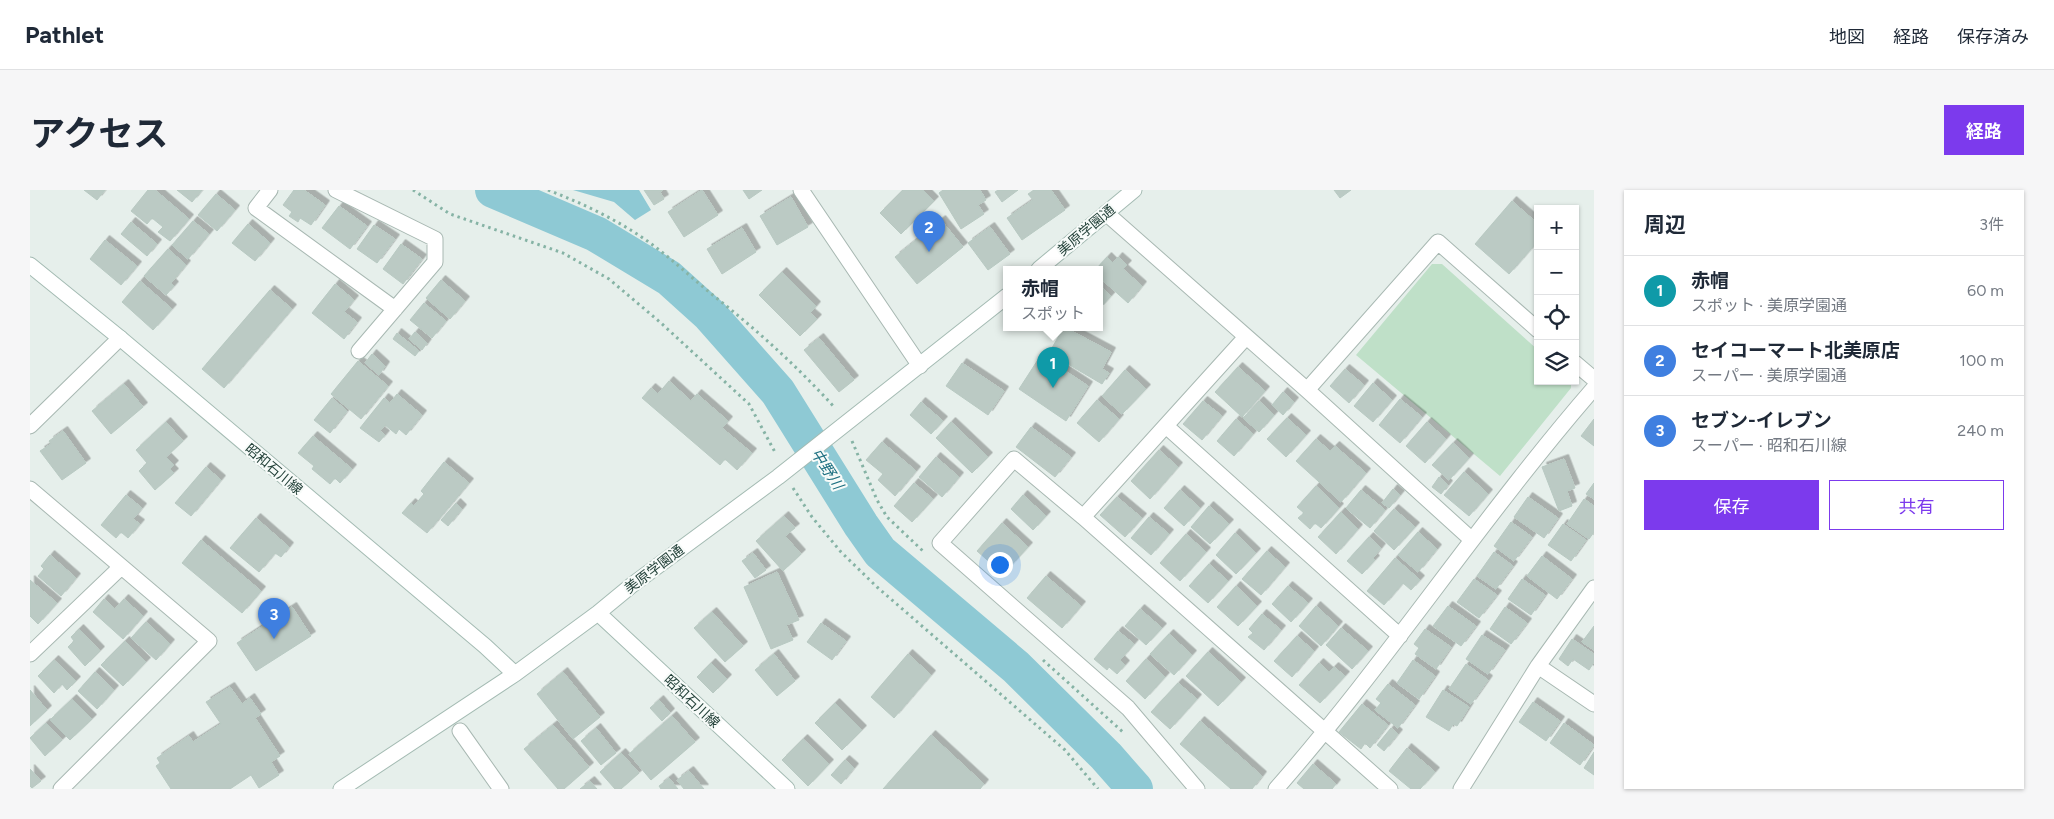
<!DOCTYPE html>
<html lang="ja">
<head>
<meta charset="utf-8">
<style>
	:root { --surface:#fff; --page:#f6f6f7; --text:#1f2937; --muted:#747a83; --line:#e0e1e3; --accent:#7c3aed }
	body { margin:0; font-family:Figtree,"Noto Sans JP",sans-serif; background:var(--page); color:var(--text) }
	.controls { position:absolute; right:15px; top:15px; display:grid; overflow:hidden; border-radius:0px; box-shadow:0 1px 4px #0004 }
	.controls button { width:45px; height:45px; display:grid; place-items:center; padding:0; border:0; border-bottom:1px solid var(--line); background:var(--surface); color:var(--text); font:25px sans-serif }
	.you { position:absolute; left:969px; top:374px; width:18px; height:18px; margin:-12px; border:4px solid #fff; border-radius:50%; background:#1a73e8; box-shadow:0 0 0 8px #1a73e833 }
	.badge { display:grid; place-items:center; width:32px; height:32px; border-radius:50%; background:var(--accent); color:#fff; font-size:16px; font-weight:700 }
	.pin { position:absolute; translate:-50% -41px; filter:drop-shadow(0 1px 2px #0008) }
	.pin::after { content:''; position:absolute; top:26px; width:18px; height:15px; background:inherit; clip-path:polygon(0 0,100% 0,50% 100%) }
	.popup { position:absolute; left:973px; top:76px; width:100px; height:65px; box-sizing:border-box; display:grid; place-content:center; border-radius:0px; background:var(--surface); filter:drop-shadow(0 1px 4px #0005); font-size:16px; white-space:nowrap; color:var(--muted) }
	.popup b { font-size:19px; color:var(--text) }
	.popup::after { content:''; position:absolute; left:50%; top:100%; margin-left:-10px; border:10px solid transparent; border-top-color:var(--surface) }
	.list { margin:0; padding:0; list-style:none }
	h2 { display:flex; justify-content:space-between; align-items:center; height:65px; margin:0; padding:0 20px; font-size:21px }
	h2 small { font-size:16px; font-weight:400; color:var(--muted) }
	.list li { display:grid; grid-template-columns:32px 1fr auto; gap:15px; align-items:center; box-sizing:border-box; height:70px; padding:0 20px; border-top:1px solid var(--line) }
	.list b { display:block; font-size:19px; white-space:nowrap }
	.list p { margin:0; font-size:16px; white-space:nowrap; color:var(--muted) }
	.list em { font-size:16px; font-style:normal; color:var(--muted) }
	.actions { display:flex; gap:10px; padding:15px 20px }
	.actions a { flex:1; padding:11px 0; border:1px solid var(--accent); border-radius:0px; text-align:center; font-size:18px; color:var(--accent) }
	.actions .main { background:var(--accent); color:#fff }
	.icon { flex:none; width:28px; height:28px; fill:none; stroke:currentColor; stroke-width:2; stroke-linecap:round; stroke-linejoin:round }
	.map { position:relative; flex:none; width:1564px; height:599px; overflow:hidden; border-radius:0px }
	header { display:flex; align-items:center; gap:30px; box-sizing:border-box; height:70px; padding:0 25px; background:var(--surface); border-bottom:1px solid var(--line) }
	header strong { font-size:24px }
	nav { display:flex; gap:28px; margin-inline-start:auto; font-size:18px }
	.intro { display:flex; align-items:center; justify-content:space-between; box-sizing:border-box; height:120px; padding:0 30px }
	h1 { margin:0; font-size:35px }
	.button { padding:12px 22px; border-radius:0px; background:var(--accent); color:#fff; font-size:18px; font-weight:700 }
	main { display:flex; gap:30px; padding:0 30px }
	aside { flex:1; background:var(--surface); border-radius:0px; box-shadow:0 1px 4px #0004 }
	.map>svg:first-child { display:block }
</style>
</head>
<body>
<header>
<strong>Pathlet</strong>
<nav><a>地図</a><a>経路</a><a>保存済み</a></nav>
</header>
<div class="intro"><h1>アクセス</h1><a class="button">経路</a></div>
<main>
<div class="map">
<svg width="1564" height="599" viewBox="0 0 1564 599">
	<defs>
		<filter id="shadow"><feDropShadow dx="4.5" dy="-4.5" stdDeviation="0" flood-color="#0004"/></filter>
	</defs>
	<rect width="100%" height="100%" fill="#e6efeb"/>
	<!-- park -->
	<path fill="#bfe0c8" d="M1402,74H1412L1508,160V191H1541V198L1470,286L1326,165Z"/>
	<!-- water -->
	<path fill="#8ec9d4" d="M543,0H609L621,20L605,30L584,12Z"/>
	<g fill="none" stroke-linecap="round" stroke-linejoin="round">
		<!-- river -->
		<path stroke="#8ec9d4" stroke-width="36" d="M463,0L566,44L639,88L680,125L748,202L831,335L850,362L986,477L1076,566L1105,599"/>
	</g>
	<!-- building -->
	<path fill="#bbcac4" stroke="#b8c9c2" filter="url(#shadow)" d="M54,0H75L67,10Z
		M118,0H125L159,29L140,51L128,42L133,37L122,28L117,34L101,21Z
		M147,0H172L162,12Z
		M264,0H274L295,15L281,35L270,28L268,32L259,26L262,22L253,15Z
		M614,0H633L630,2L634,9L624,15Z
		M672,0L688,25L654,47L638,22Z
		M713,0H732L719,9Z
		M873,0H893L904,11L871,44L850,23Z
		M913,0H950L956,10L948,15L954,24L931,39L909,3Z
		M968,0H988L972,12L965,2Z
		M1004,0H1021L1035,20L992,50L977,28L1003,10L998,4Z
		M1304,0H1321L1310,8Z
		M186,4L205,20L187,41L168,25Z
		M761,7L778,37L747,55L730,26Z
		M1482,11L1508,34V51L1479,84L1445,54Z
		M309,16L337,36L320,59L292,38Z
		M911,30L933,57L887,94L865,67Z
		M163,31L179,44L158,69L142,55Z
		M101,32L127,54L117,66L91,44Z
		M218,34L240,53L225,71L202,53Z
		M344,35L365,49L347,73L327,59Z
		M960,37L980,64L958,80L938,53Z
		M712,38L726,62L692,84L677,59Z
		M75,50L107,76L91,95L60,69Z
		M371,54L392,69L373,94L353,79Z
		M138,59L156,75L141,93L144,96L136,105L114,86Z
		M1077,67L1083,73L1088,67L1097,75L1093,79L1112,96L1098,113L1069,87V79H1066Z
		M752,82L786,116L780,123L787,129L770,146L729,105Z
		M411,90L435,111L420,129L396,108Z
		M110,91L142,119L123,140L92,112Z
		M305,94L324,110L314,122L327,132L314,149L282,123Z
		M1069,95L1081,106L1069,119Z
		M240,100L262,119L194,198L172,179Z
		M394,113L416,131L402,148L380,130Z
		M1034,137L1081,162L1072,179L1079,183L1072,194L1019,163Z
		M385,142L397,153L392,160L379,149Z
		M367,143L389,161L385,166L363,149Z
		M789,148L824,190L809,202L774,160Z
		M342,164L355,176L349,185L335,173Z
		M1011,165L1058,196L1036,231L989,199Z
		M328,171L358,196L331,229L301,204Z
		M932,173L974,201L958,225L916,196Z
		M1208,177L1235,201L1212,227L1185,202Z
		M1315,179L1334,195L1319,213L1300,196Z
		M1095,180L1116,199L1092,224L1072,206Z
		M639,191L661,211L667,204L698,231L692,238L722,263L707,280L695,269L690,275L612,208L621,198L628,204Z
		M1343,193L1362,210L1343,232L1324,216Z
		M94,194L113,217L81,244L62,221Z
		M1253,202L1264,212L1253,225L1242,215Z
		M367,204L392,225L376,245L369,239L366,244L355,235L350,241L355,245L349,252L330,238L354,208L360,213Z
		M302,208L317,221L300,243L284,230Z
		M1370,209L1392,227L1370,253L1349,235Z
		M1067,210L1089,229L1069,252L1047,233Z
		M1173,211L1192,226L1172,250L1153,234Z
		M1229,211L1244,225L1229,242L1213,228Z
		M891,212L913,231L901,244L880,225Z
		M1257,228L1276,245L1256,267L1237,249Z
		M1206,229L1223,244L1204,266L1187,251Z
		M1564,229V256L1551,246Z
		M136,232L153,251L136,267L144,275L140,279L144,283L125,300L109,281L117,273L106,260Z
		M921,232L958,267L942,283L906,248Z
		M1397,232L1416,249L1395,273L1376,256Z
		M1001,237L1041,267L1025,287L986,257Z
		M33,241L56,273L32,290L10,261L21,254L19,251Z
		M283,246L322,279L310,293L305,288L300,294L282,279L284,276L268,263Z
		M1286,249L1300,261L1305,256L1336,283L1311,312L1266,271Z
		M852,252L886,281L865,306L848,290L853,284L836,270Z
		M1423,253L1439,268L1419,290L1402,275Z
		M1129,260L1148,277L1120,309L1101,291Z
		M906,267L929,287L912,307L889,287Z
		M1534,269L1545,298L1537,301L1542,316L1529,321L1512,277Z
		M414,272L439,293L397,343L372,323L381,313L384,316L394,304L391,301Z
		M176,277L191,290L161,326L145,313Z
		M1434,282L1458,304L1439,326L1414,305Z
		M1409,287L1418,295L1411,304L1402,297Z
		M884,293L903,309L882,332L864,316Z
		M1564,293V309L1556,304Z
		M1286,296L1309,318L1291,338L1285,333L1280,339L1268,328L1274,323L1267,317Z
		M1363,299L1370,305L1359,318L1352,313Z
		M1150,300L1170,318L1154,336L1134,318Z
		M1331,300L1355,320L1340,338L1316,318Z
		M96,305L112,318L103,329L110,334L98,348L91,342L86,348L71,335Z
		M993,305L1016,326L1003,340L981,319Z
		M1087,307L1112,328L1095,347L1070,325Z
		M1498,307L1528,328L1514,348L1484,327Z
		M1554,309L1564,316V342L1559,349L1537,334Z
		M426,313L432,319L418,336L411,330Z
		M1179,316L1199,334L1180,354L1161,337Z
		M1364,319L1385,337L1364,360L1344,341Z
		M1311,322L1328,339L1306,364L1288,347Z
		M754,326L765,338L755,346L771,364L753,381L726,351Z
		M1119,327L1139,344L1121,365L1101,348Z
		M226,328L259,357L251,367L245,363L229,382L200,358Z
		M1481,332L1502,347L1484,371L1464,356Z
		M972,333L998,357L973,384L947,361Z
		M1533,334L1556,350L1541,371L1518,355Z
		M1388,342L1407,359L1388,382L1368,365Z
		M1205,343L1226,363L1206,384L1186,365Z
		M1156,344L1176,362L1150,391L1130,373Z
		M1339,347L1351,358L1343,368L1345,370L1332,384L1317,371Z
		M171,350L231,401L212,423L152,373Z
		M1237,361L1255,377L1231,405L1212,389Z
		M1464,362L1483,376L1466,399L1447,386Z
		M723,363L736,380L725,388L712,371Z
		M20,365L46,388L31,406L8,386L14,379L11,376Z
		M1512,366L1542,389L1527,409L1497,386Z
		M1365,368L1390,390L1381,400L1373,393L1354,415L1337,401Z
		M1179,374L1198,391L1178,413L1159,396Z
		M747,382L769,430L756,435L763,450L741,459L714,397Z
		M1016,386L1051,416L1032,438L997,408Z
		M1444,389L1467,405L1449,428L1427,412Z
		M1492,389L1515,405L1501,425L1478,409Z
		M0,390L27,413L8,434L0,426Z
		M1206,396L1227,416L1208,436L1187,417Z
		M1258,396L1278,413L1261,432L1242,414Z
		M74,409L85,419L94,409L113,426L93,449L63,422Z
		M1286,416L1308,436L1291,456L1269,436Z
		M1418,416L1446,436L1431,456L1403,436Z
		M262,417L281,446L226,481L207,453Z
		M1475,417L1497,433L1481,454L1460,439Z
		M1110,419L1132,438L1116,455L1095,436Z
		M682,422L713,456L695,472L664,438Z
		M1232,424L1251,440L1234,460L1218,447L1223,443L1219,439Z
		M116,432L140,454L126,470L101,448Z
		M791,433L816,451L802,470L777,452Z
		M1564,436V460L1552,452Z
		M1311,438L1338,461L1322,479L1296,455Z
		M49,439L70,461L55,476L38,457L44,451L41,447Z
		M1395,439L1421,457L1406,479L1385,464L1389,458L1384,454Z
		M1088,441L1104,454L1090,470L1095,475L1087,484L1079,477L1077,480L1064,469Z
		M1139,444L1162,465L1144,485L1120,464Z
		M1452,445L1475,460L1458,484L1436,469Z
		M1267,446L1284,461L1262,487L1244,471Z
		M1542,449L1564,464V472L1559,480L1543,469L1538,476L1529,469Z
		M95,451L116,472L93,496L71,475Z
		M1178,462L1211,492L1188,516L1156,486Z
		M744,464L765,491L747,506L725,480Z
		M878,464L901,485L864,528L841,507Z
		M1116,469L1135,487L1115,509L1096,491Z
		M24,470L46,491L37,500L32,494L24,503L8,486Z
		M1383,470L1405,486L1389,509L1367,493Z
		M681,473L697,489L683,503L667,487Z
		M1289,473L1299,482L1304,477L1315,486L1290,513L1269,495Z
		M1436,474L1458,490L1441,514L1419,499Z
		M65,482L84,500L67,519L48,501Z
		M533,482L570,527L543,549L507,504Z
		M1148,493L1167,509L1140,539L1121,522Z
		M1358,494L1385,515L1368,538L1345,520L1351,513L1346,509Z
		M200,497L212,514L220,508L231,524L225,528L250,566L241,572L249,585L229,598L221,585L200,599H141L126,576L130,573L127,568L159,546L163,552L191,534L176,512Z
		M0,500L17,520L0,536Z
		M1413,500L1439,517L1427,536L1423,534L1419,541L1396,527Z
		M42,509L62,529L40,550L20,530Z
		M629,510L640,523L632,531L620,518Z
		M1503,512L1530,531L1516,551L1489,532Z
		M805,513L832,540L812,560L785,533Z
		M1332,514L1358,535L1340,558L1335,553L1331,559L1309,542Z
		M642,526L665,552L621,590L599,564Z
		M1170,531L1232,586L1222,599H1201L1150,554Z
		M16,533L32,550L15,566L0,548Z
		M1534,533L1564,555L1550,575L1520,553Z
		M523,535L559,577L534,599H528L494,559Z
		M566,538L586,563L571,575L551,551Z
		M1361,538L1368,544L1354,561L1347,555Z
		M901,545L954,594L950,599H853Z
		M773,549L799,574L778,596L752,570Z
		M1377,558L1405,582L1390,599H1381L1359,581Z
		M1564,562V585L1554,578Z
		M591,563L609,583L591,599H585L570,582Z
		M815,570L824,578L811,594L801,585Z
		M1283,574L1306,594L1302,599H1274L1267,593Z
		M0,579L11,591L2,598L0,596Z
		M659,581L674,599H654L647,590Z
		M639,588L648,599H631L629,596Z
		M560,591L567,599H550Z"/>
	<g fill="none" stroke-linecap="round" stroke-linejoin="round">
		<!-- street casing -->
		<g stroke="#a8b8b2" stroke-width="17">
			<path id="street" d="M240,0L226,18L365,119
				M306,0L405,49V72L329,161
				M771,0L890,176
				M1076,23L1277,200L1442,350
				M1545,173L1564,189
				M1277,200L1408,52L1508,140
				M0,236L90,148
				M1136,236L1370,446
				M0,299L179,451L31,599
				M1053,327L1216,147
				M0,464L91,377
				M1508,476L1564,514
				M430,541L471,599
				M1167,599L1098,518L910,353L984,269L1053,327L1360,599
				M1246,599C1359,470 1452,327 1564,198
				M1431,599L1508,476L1564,398"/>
		</g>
		<!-- secondary casing -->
		<g stroke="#a4bbb3" stroke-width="17">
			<path id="secondary" d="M0,75L90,148L455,456L485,484
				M1009,79L1104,0
				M568,423L757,599
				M311,599L485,484L568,423L602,395L748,287L977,106"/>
		</g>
		<!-- path -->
		<path stroke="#86b3a5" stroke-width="3" stroke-dasharray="2.5 4" stroke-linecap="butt" d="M383,0L420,24L533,63L579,89L631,133L719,214L746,264
			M518,0C549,12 579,26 607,44C635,62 659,86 684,106C728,141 768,177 805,218
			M822,251L847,310L857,327L894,362
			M763,298L782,327L811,362L847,397L1035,560L1068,599
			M1013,470L1094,543"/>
		<!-- street -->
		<use href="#street" stroke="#fff" stroke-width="15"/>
		<!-- secondary -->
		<use href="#secondary" stroke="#fff" stroke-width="15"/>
	</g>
	<g text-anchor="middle" stroke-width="4" stroke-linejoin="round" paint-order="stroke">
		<!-- street labels -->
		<g font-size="14" fill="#24423a" stroke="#f7fbf9">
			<text transform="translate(1056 40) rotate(-40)" y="5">美原学園通</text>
			<text transform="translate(244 279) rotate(40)" y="5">昭和石川線</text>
			<text transform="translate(624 379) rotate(-37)" y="5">美原学園通</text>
			<text transform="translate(662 511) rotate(43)" y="5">昭和石川線</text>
		</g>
		<!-- water labels -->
		<g font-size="15" font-style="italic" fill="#1c6f80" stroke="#f7fbf9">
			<text transform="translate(797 279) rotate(57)" y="5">中野川</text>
		</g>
	</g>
</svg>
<div class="controls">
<button>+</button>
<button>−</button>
<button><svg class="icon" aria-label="locate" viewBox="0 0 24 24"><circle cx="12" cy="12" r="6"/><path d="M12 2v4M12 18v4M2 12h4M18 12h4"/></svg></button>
<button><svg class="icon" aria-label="layers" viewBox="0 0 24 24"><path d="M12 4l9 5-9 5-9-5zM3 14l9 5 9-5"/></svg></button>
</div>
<div class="you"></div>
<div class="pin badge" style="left:1023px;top:198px;background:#0f9aa8">1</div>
<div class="popup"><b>赤帽</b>スポット</div>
<div class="pin badge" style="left:899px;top:62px;background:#3f7fe0">2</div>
<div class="pin badge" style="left:244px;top:449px;background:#3f7fe0">3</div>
</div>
<aside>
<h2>周辺<small>3件</small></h2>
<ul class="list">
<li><span class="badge" style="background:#0f9aa8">1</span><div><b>赤帽</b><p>スポット · 美原学園通</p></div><em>60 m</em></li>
<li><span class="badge" style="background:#3f7fe0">2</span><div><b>セイコーマート北美原店</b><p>スーパー · 美原学園通</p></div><em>100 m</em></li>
<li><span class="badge" style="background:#3f7fe0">3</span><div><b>セブン-イレブン</b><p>スーパー · 昭和石川線</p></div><em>240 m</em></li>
</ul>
<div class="actions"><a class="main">保存</a><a>共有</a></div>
</aside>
</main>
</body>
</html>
